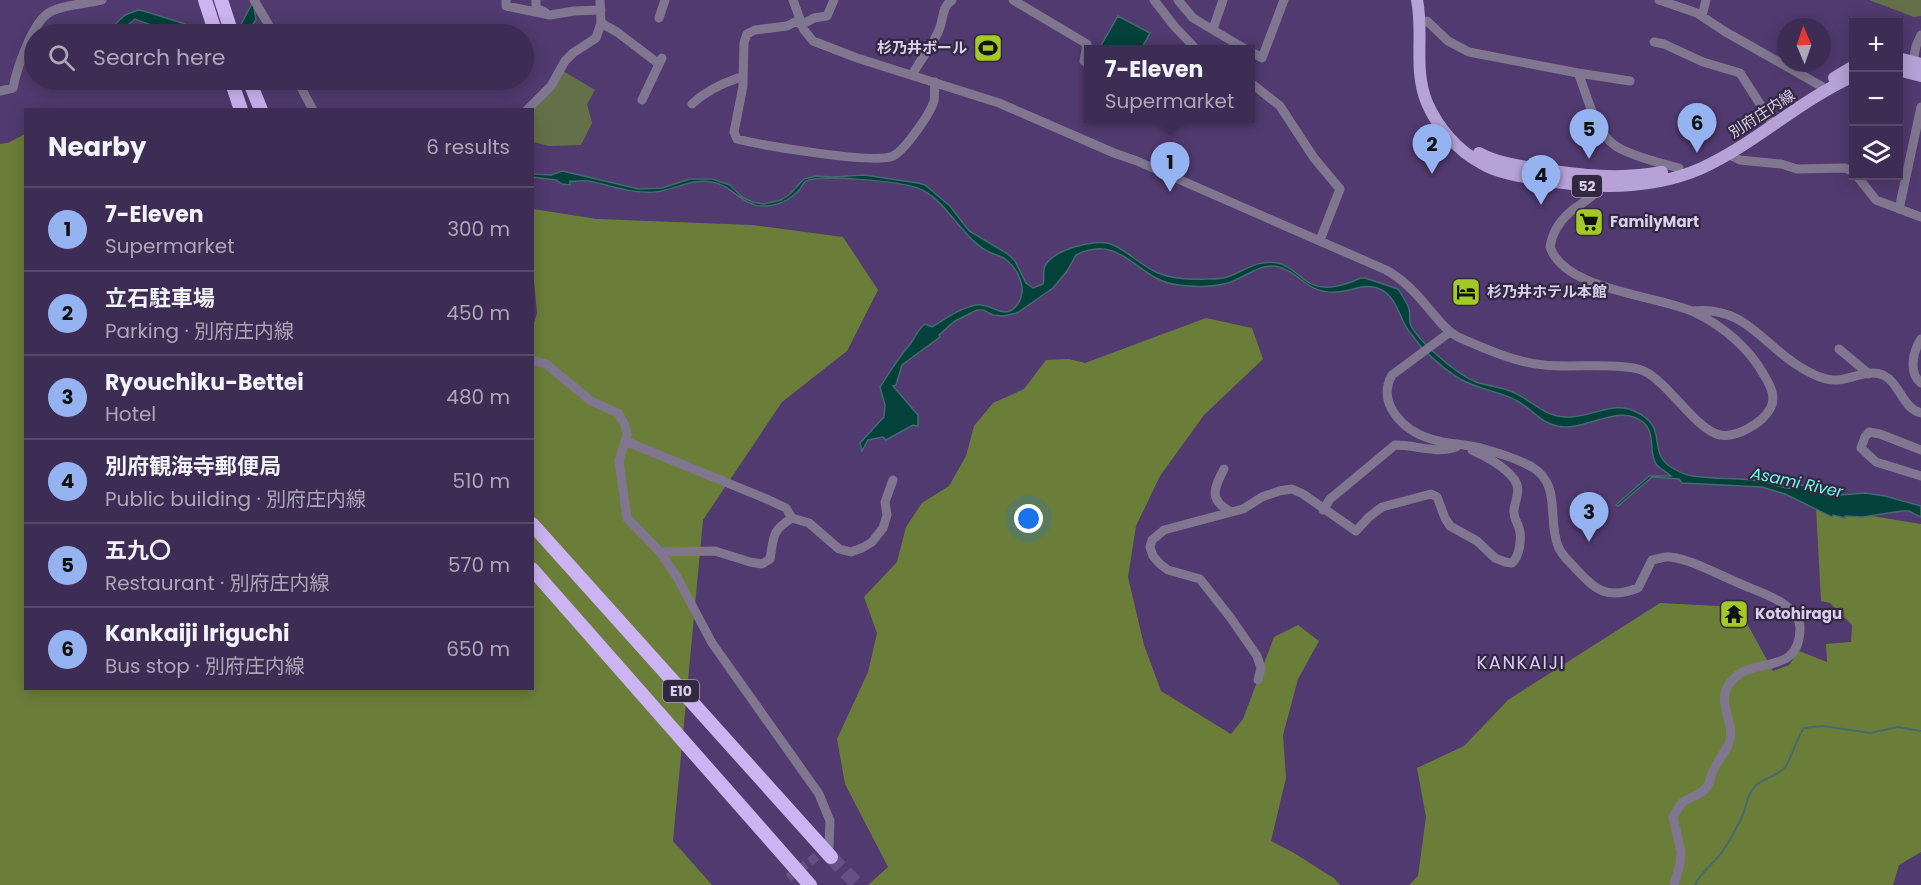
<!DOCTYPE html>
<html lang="en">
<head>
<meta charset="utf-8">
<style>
	:root { --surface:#3d2c53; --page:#48385d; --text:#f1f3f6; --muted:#ada7b8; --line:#56486a; --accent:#95b2f1 }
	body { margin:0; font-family:Poppins,"Noto Sans JP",sans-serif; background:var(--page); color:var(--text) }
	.controls { position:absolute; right:18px; top:18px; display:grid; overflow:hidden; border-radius:0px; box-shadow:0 3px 15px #0003 }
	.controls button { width:54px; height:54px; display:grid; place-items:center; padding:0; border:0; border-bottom:2px solid var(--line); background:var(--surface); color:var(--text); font:30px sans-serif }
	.compass { position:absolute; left:1777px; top:18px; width:54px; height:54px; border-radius:50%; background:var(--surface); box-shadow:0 3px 15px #0003; rotate:358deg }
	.you { position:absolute; left:1029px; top:519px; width:21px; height:21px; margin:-15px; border:4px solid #fff; border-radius:50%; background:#1a73e8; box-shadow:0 0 0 9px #1a73e833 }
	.badge { display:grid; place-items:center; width:39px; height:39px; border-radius:50%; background:var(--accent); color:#111; font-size:20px; font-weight:700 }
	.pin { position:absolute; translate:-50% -50px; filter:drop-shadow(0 2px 3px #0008) }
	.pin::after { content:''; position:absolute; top:32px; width:21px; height:18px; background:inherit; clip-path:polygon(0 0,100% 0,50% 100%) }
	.popup { position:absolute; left:1084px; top:45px; width:171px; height:78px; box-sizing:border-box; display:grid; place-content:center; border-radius:0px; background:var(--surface); filter:drop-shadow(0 2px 4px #0005); font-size:20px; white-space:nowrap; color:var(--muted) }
	.popup b { font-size:22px; color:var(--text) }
	.popup::after { content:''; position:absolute; left:50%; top:100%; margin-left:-12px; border:12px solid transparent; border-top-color:var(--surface) }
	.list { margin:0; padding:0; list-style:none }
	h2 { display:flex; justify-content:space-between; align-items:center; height:78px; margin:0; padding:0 24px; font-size:26px }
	h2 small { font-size:20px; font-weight:400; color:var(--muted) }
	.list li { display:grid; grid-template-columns:39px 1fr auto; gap:18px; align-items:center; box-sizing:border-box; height:84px; padding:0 24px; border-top:2px solid var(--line) }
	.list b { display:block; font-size:22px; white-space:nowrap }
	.list p { margin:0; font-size:20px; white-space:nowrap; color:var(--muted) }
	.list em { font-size:20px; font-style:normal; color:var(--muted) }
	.icon { flex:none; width:33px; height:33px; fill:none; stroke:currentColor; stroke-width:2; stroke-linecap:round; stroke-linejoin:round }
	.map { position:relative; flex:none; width:1921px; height:885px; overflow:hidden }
	.search { position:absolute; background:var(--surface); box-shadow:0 3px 15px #0003; left:24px; top:24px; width:510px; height:66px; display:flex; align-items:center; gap:15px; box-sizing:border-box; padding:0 21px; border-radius:33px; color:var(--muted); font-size:22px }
	.panel { position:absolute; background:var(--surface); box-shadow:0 3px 15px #0003; left:24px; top:108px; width:510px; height:582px; border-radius:0px }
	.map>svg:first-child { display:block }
</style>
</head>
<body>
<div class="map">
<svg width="1921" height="885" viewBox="0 0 1921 885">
	<rect width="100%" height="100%" fill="#513a6f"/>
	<!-- green -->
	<path fill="#647148" d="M1869,0H1921V16L1914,17Z
		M563,71L595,90L587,104L592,123L581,145L549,146L533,142L532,110Z"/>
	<!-- forest -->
	<path fill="#6b7e39" d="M25,134L26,688H532V330L537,313L532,259L533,209L597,219L752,225L843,237L878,290L847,351L782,402L703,520L673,841L712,885H0V144L8,143Z
		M1206,318L1252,328L1263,359L1204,415L1160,476L1136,526L1128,577L1144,645L1161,691L1231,734L1243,719L1274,637L1298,625L1319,641L1298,679L1283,735L1286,778L1271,841L1294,853L1335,879L1340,885H868L888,867L845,784L837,739L868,672L877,633L864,597L897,562L906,527L922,503L949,486L966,456L974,426L993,403L1024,389L1046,360L1069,359L1085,363Z
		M1816,507L1921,524V852L1899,865L1893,885H1409L1418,876L1426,817L1417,768L1464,746L1508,700L1660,603L1738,607L1773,671L1789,665L1799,651L1827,662L1826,644L1851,642L1852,625L1830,603L1821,601Z"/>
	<!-- water -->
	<path fill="#03413a" stroke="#446b70" stroke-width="1.5" d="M254,0H260L254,8L256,20L245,34H231L240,26Z
		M138,10L144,11L185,24L202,34H175L135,19L117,34H71L63,33L42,34C67,13 81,35 106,33L125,15Z
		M1118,16L1150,33L1141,49H1099Z
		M562,171L639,189L662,188L690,179H712L730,185L742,197L752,202L764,204L781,200L790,194L804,179L816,176L833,177L864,175L918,183L925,185L950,206L969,231L1008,254L1015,261L1026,283L1033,288L1043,284C1045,278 1042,272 1045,266C1053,250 1095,238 1111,244C1128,251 1141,266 1158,273C1173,279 1191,280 1208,279C1215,279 1224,279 1230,276C1245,270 1260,259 1278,263C1288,265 1297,274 1305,280C1322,293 1343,286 1361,278H1365L1398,289C1402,295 1407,302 1409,309C1411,315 1408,320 1411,326C1420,343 1458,375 1476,382C1490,387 1501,386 1515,393C1534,402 1545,417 1567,417C1590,418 1612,401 1634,411C1669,426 1648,449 1668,465C1675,470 1685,475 1693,476C1717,480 1742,477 1765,482C1776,484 1790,493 1800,485L1814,487L1828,496L1865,493L1885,496L1921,506V517L1909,511H1902L1862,517L1845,516V518L1833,515L1832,517L1785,494L1762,487L1682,483L1679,479L1652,477L1618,506L1616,505L1649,476H1671C1666,471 1658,469 1655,462C1649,450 1655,433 1644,423C1619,401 1585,433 1557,426C1540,422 1533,410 1519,402C1501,391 1479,390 1460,379C1439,366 1422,350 1408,330C1399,317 1397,297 1380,289C1365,282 1351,292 1336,292C1307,294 1301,273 1279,267C1260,262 1245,278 1228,283C1213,287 1193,287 1178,285C1136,280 1123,232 1076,255L1067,271L1053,288L1017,313L1003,316L993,315L983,310H977L955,321L939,335L940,337L902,365L896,385L893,386L918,415V426L913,425L886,440L883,437L868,440L862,451L860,443L884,417L885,405L880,387C890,371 899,357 911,343C916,336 918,329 925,324L932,327C945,319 960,308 976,305C991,302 1005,322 1017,305C1029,290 1018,268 1004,258C998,255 992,254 987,251C962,238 944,196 917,188C901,182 817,173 805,182C803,183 802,186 800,189C791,199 778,206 764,206C742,207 733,185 712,182C691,178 675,190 655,192C631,194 611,185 588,181C582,180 576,182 570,181V185L562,184L556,180L533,177V174L551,175Z"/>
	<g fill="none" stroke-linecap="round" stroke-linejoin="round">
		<!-- stream -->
		<path stroke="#446b70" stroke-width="2" d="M1695,885C1701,871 1716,863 1724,849C1732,838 1738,825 1744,812C1746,805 1748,796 1752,790C1760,777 1778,778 1786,766C1793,754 1796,739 1804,728L1823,726L1870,733L1898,727L1921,731"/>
		<!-- minor-tunnel -->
		<path stroke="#665082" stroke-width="9" stroke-dasharray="9 4.5" stroke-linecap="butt" d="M788,878L829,847"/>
		<!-- highway-tunnel -->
		<path stroke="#665082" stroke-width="14" stroke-dasharray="14 7" stroke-linecap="butt" d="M831,857L858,885"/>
		<!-- minor -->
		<path stroke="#807690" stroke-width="9" d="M254,0L274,34
			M506,0V6L550,15L574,11L601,10
			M536,0V8L545,12
			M793,0L804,30L813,41L857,58L999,103L1114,153L1137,161L1386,270C1403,279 1417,294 1429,309C1438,319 1446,331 1458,337C1483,348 1517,363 1544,365C1569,368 1624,362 1644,371C1669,383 1695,429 1720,435C1737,438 1762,423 1770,409C1777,397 1770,385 1764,375C1749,348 1723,326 1694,312C1657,295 1565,291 1550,247C1552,234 1559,222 1569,213C1578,204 1598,197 1600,183
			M1013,0L1087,44L1084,61L1089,65
			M1154,0L1175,27L1197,50
			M1178,0L1193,18L1247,50
			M1659,0L1697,13L1724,31L1821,86
			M1702,16L1706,0
			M659,18L665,0
			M1427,21L1448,41L1469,52L1578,73C1587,94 1594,129 1613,144C1625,154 1663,164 1679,168
			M601,23L617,32L659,64
			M801,25L814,18L827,16L834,0
			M1213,29L1223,0
			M1654,42L1664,44L1703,62L1740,73L1769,118
			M1251,52L1262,58L1284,0
			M1912,66L1916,46L1921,35
			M1578,73L1630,81
			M912,75C920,60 933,45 939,30C944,19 941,8 952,0
			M297,80L313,110
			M743,80L744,43L747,34L755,30L787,26L799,20
			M1251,83L1280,106L1314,158L1340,189L1320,240
			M0,91L13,88C17,68 33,19 52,11C67,4 87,4 102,0
			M642,100L662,58
			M692,104C706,91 720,84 738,78L743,80V86L734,132L737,139C761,145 876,165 893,156C905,150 930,114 934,101C935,96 934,88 935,82
			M527,110L551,86L565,61L573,53L596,38L601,23L600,0
			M1727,154L1740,160L1781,164L1797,169L1845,168L1854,172
			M1857,176L1876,200L1921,217
			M1899,209L1921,107
			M1693,311C1748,305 1764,349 1807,371C1816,376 1827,381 1837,380C1852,379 1868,369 1883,375C1900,383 1902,408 1921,413
			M1450,332L1392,375C1376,404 1404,431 1431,439C1447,444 1464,444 1481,448C1499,453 1516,458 1532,467C1562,485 1547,519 1558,546C1561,555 1569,561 1575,568C1596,590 1606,600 1638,588L1652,560C1658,559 1665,556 1670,557C1691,559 1723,577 1743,585C1762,593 1801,605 1800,629C1799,680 1746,653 1728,686C1717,704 1736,724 1729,743C1725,753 1717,761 1713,771C1710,776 1711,783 1706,788C1700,795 1691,797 1683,802C1679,806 1676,812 1673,817L1681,852L1680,864L1674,885
			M1921,339C1913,351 1908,373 1921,383
			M1839,349L1869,374
			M532,360L546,364L591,401L618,413L625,425L627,435L619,461L627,518L660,552L677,577L712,643L819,794L830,821L829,847
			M625,441L769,500L786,508L792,518
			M1921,450L1880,434L1869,432L1865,437L1861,448L1876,462L1921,476
			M1224,469C1214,488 1208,500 1231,512
			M1323,510L1330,499L1395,445C1416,445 1436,454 1456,447
			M660,552L715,551L750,562L762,564L770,559C774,537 771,531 792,518L809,523L839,549L851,552L862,548L872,542L883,528L887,515L885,502L893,480
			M1258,680L1261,668L1257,656L1230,617L1200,579L1168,570L1160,564L1153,556L1150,547L1152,540L1164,530L1243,509L1262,497L1279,491L1292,489L1303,494L1356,531L1369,517L1382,507L1431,494L1437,497L1445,518L1450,526L1477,541L1495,558L1505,562L1512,563C1520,556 1522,537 1519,528C1517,522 1513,516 1514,510C1515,499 1522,490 1514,479C1505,467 1486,456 1472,450"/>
		<!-- major -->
		<path stroke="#b6a2d6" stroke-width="12" d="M1417,0C1424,34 1413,69 1427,103C1438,128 1457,150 1481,163C1498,173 1518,176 1537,179C1592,189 1650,191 1702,168C1756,143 1800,100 1854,76
			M1898,58L1921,64
			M1898,70L1921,76
			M1834,78L1854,66
			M1479,153C1497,163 1517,165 1537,169C1580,175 1619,180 1662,172"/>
		<!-- highway -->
		<path stroke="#ccb3f1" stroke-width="14" d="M205,0L216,34
			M221,0L232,34
			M231,80L241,110
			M249,80L261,110
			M532,524L831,857
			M532,569L810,885"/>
	</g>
	<!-- icons -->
	<defs>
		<g id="stadium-square" transform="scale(1.5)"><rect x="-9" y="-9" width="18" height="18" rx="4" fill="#a3c926" stroke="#322840"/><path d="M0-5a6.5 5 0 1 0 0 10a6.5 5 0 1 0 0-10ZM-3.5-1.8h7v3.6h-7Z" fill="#111"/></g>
		<g id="supermarket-square" transform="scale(1.5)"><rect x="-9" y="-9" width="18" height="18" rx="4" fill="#a3c926" stroke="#322840"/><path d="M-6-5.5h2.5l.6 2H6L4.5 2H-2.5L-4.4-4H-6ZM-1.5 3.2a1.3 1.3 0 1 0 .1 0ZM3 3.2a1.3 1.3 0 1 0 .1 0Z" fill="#111"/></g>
		<g id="hotel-square" transform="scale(1.5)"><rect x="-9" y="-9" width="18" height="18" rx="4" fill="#a3c926" stroke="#322840"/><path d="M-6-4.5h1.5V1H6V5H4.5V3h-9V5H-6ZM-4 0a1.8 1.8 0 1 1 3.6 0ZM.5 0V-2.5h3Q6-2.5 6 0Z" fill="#111"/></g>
		<g id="temple-square" transform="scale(1.5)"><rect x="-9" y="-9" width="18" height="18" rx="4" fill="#a3c926" stroke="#322840"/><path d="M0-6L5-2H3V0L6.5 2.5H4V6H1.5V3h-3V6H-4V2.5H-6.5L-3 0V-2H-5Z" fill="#111"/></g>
	</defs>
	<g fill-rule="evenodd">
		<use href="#stadium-square" x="988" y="48"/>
		<use href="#supermarket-square" x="1589" y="222"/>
		<use href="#hotel-square" x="1466" y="292"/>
		<use href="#temple-square" x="1734" y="614"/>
	</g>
	<g text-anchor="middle" stroke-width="4.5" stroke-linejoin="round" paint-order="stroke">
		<!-- shield labels -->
		<g fill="#322840" stroke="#a89cba" stroke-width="1.5">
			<rect x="1572" y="175" width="30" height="22" rx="4.5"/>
			<rect x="663" y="680" width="36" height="22" rx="4.5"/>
		</g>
		<g font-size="14" font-weight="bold" fill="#daceee">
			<text x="1587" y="191">52</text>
			<text x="681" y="696">E10</text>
		</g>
		<!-- poi labels -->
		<g font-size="15" font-weight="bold" fill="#daceee" stroke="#322840" text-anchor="start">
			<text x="967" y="53" text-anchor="end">杉乃井ボール</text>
			<text x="1610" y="227">FamilyMart</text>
			<text x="1487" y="297">杉乃井ホテル本館</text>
			<text x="1755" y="619">Kotohiragu</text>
		</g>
		<!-- street labels -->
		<g font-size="15" fill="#daceee" stroke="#322840">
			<text transform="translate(1762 114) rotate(-33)" y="5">別府庄内線</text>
		</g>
		<!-- water labels -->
		<g font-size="16" font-style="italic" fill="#69f9e5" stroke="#322840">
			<text transform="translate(1797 482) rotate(12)" y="6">Asami River</text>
		</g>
		<!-- quarter labels -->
		<g font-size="18" letter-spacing="1.5" fill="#dbc7fa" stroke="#322840">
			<text x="1521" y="669">KANKAIJI</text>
		</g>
	</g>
</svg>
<div class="controls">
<button>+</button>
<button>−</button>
<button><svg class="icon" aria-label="layers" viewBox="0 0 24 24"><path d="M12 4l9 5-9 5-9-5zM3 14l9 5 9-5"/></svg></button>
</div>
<svg class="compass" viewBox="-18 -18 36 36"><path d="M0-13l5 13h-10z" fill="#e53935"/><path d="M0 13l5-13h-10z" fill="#ada7b8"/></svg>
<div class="you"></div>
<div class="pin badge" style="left:1170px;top:192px">1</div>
<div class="popup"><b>7-Eleven</b>Supermarket</div>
<div class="pin badge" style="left:1432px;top:174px">2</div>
<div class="pin badge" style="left:1589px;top:542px">3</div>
<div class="pin badge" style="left:1541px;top:205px">4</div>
<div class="pin badge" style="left:1589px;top:159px">5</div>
<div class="pin badge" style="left:1697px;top:153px">6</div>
<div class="search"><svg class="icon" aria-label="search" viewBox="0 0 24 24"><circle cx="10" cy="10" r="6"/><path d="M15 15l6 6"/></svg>Search here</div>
<section class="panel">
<h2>Nearby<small>6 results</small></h2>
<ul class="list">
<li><span class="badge">1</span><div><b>7-Eleven</b><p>Supermarket</p></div><em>300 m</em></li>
<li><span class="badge">2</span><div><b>立石駐車場</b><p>Parking · 別府庄内線</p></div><em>450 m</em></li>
<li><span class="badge">3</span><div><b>Ryouchiku-Bettei</b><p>Hotel</p></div><em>480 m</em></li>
<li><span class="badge">4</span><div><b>別府観海寺郵便局</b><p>Public building · 別府庄内線</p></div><em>510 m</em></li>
<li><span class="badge">5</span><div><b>五九〇</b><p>Restaurant · 別府庄内線</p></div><em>570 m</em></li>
<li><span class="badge">6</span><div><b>Kankaiji Iriguchi</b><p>Bus stop · 別府庄内線</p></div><em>650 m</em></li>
</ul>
</section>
</div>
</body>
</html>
